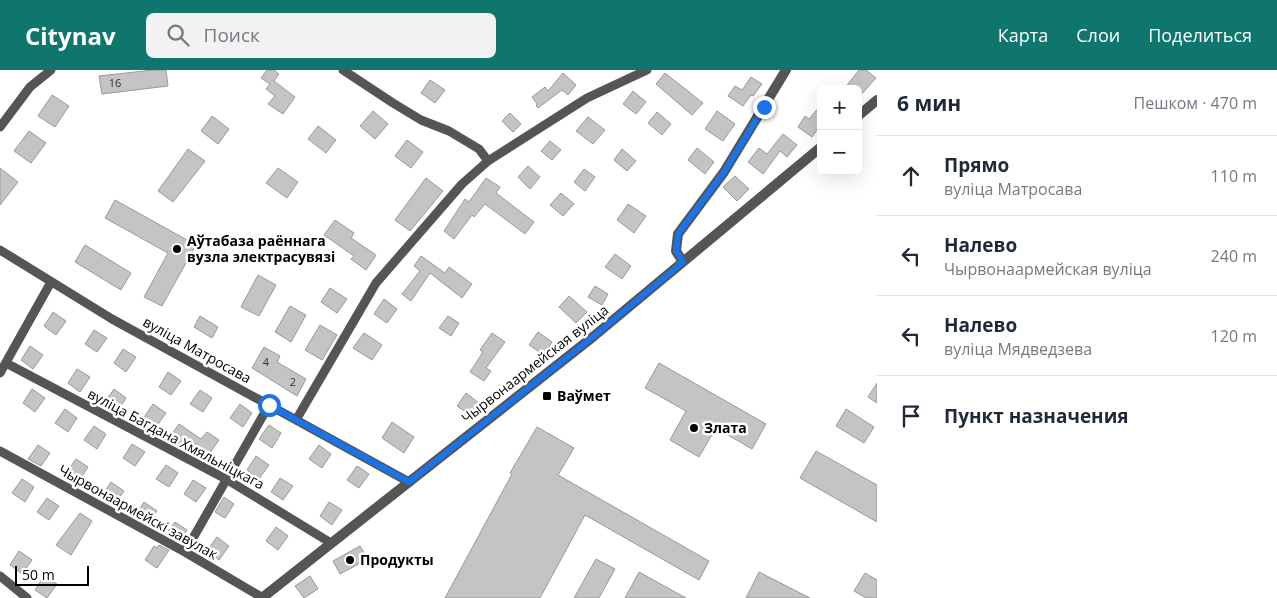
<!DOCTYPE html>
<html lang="ru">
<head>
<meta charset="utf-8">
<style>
	:root { --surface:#fff; --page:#f2f2f3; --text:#1f2937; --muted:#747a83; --line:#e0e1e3; --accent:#0f766e }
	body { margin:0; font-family:"Open Sans",sans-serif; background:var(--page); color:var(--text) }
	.controls { position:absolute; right:15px; top:15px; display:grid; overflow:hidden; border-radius:8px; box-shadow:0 5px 20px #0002 }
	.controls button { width:45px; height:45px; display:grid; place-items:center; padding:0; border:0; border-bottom:1px solid var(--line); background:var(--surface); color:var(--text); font:25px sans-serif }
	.scale { position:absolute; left:15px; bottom:12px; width:74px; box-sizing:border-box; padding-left:5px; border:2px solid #000; border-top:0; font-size:14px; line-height:18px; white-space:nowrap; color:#000; -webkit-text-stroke:4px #fff; paint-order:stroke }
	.stop { position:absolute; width:15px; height:15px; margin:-11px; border:4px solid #1a73e8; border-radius:50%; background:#fff }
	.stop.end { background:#1a73e8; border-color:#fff; box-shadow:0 1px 5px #0008 }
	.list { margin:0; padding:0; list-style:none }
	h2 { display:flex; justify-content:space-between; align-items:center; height:65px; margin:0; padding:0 20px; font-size:21px }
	h2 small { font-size:16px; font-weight:400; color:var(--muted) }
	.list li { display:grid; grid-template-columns:32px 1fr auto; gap:15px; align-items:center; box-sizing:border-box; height:80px; padding:0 20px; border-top:1px solid var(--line) }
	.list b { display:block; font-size:19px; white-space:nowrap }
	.list p { margin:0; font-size:16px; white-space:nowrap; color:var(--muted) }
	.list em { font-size:16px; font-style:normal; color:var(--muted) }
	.icon { flex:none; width:28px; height:28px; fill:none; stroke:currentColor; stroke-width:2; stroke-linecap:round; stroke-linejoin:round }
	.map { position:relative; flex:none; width:877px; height:528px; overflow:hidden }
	header { display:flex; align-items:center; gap:30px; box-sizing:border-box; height:70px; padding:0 25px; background:var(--accent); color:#fff }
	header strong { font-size:24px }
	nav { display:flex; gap:28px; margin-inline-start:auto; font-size:18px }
	.search { width:350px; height:45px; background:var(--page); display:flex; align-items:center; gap:12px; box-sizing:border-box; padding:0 18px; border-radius:8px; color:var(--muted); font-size:19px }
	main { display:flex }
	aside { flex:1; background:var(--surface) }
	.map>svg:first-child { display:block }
</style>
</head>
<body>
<header>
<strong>Citynav</strong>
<div class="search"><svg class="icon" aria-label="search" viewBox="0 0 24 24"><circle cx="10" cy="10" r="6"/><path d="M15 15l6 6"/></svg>Поиск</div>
<nav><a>Карта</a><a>Слои</a><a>Поделиться</a></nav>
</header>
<main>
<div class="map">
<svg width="877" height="528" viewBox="0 0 877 528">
	<rect width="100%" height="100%" fill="#fff"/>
	<!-- building -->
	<path fill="#c4c4c4" stroke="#999" d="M153,0H166L168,16L102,24L99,6Z
		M267,0H274L279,4L274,11L295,27L283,44L268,34L275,26L266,19L270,14L261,8Z
		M859,0H866L876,8L858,28V19H844Z
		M563,3L576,15L568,25L562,20L538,38L536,36L537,34L532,27L545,17L548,21Z
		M665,3L703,33L692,45L656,14Z
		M751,7L762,14L753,26L751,25L743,36L728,26L735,16L742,20Z
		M430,10L445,20L435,33L421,23Z
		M633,21L646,32L636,44L623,34Z
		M52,25L69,36L55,57L38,46Z
		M821,35V55L812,67L798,57L805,46L809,49Z
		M373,41L388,54L375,69L360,56Z
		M717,41L735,54L723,71L705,59Z
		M657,42L671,54L662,65L648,53Z
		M510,43L521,54L513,62L502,51Z
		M212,46L229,59L218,74L201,61Z
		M588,47L605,60L593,74L576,61Z
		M318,56L336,70L326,83L308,69Z
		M29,61L46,73L31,93L14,81Z
		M783,64L797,75L787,87L780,81L763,104L748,92L759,78L767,84Z
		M407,70L423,82L411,98L395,86Z
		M550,71L561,80L552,90L541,81Z
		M697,78L714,92L705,104L688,90Z
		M188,79L205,91L173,132L158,121Z
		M622,79L636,91L627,101L614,90Z
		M528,96L540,107L530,119L518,107Z
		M0,98L18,112L0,135Z
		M278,98L298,112L287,128L266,113Z
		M584,99L595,107L585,121L574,112Z
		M735,106L749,119L737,131L723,117Z
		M426,108L443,121L410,161L395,150Z
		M486,108L500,117L496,123L534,152L525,164L485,134L474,147L472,145L454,169L444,161L465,129L469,132Z
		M561,123L574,134L563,146L550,135Z
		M115,130L196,175L162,236L144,227L168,183L105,148Z
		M628,134L646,146L634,163L617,150Z
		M335,150L354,163L351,168L376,185L366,200L351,189L354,186L324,165Z
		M85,175L131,203L121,220L75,192Z
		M615,184L631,196L622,209L605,197Z
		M421,186L445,203L449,197L472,214L462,228L430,203L411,231L402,224L420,201L414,196Z
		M258,205L276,215L259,246L241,237Z
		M595,216L608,224L602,235L588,227Z
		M330,218L347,229L337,243L321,232Z
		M569,226L587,242L576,253L559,237Z
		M384,229L397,239L387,253L374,244Z
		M290,236L306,245L291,272L275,262Z
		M53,242L66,251L56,265L44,256Z
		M200,246L218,257L212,268L194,257Z
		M448,246L459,253L451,266L439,258Z
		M320,255L337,265L322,290L305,280Z
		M94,260L107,268L97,282L85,274Z
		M538,262L552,272L544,285L529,275Z
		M364,263L382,275L372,290L353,278Z
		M492,263L505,272L486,298L491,301L484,311L470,302L483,282L480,280Z
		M30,276L43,285L33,299L21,290Z
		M264,277L280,286L277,292L306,309L297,326L252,298Z
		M123,279L136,287L126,302L114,293Z
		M659,293L766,354L752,379L716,358L699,387L670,370L686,341L645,318Z
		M77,299L90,307L80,322L68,313Z
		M168,302L181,311L171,325L159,317Z
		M877,313V333L868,327Z
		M32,319L45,328L35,342L23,333Z
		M114,319L126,328L117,342L104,333Z
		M200,320L212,328L203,342L190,334Z
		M466,323L479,333L470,345L457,336Z
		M153,334L166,343L156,357L143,349Z
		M240,334L252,343L243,357L230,348Z
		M65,339L77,348L68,362L55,353Z
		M846,339L874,357L864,373L836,356Z
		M392,352L414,367L404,383L382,368Z
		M179,354L201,369L207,362L219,370L209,384L187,369L181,376L169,368Z
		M269,355L281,363L272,378L259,369Z
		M94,356L106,364L97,379L84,370Z
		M537,357L574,378L558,405L709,491L699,510L585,445L540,528H445L512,404L510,403Z
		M132,374L145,382L135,396L123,388Z
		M38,375L50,383L41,396L28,389Z
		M319,375L331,384L322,398L309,389Z
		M816,381L877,415V452L800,408Z
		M256,386L269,395L259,409L247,400Z
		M76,389L88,397L78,412L66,403Z
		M166,395L178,403L169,417L156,409Z
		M357,396L369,404L359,418L347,410Z
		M280,408L293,416L283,430L271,422Z
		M22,409L34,417L25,432L12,423Z
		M193,410L206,418L196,432L184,424Z
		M111,412L124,421L114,435L102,426Z
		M224,427L234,434L225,448L215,442Z
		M47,428L59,436L49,450L37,442Z
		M144,432L157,441L148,454L135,447Z
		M329,432L342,440L332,455L320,446Z
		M80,443L92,451L71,485L56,475Z
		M175,452L187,460L179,472L166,464Z
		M276,457L288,466L278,480L266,471Z
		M217,467L229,476L219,490L207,481Z
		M159,475L169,480L157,498L145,490L154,476L157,478Z
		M360,476L368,489L340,504L333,491Z
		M19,481L32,490L22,504L10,495Z
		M596,489L615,499L599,528H574Z
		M639,502L686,528H625Z
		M759,502L810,528H746Z
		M865,503L877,510V528H866L854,521Z
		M44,506L57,514L47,528L35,520Z
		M310,506L318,519L304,528L295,516Z"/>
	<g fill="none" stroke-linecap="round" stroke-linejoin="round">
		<!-- minor -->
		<path stroke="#555" stroke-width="9" d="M343,0L393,33L421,50L449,61L479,79L488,91
			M0,57L30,17L51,0
			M0,180L112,249L409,412
			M6,293L226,409L331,473
			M0,303L51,212
			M296,350L376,213L462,114L488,91L587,28L647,0
			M0,381L185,482L263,528
			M185,482L269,335
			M0,506L27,528"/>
		<!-- tertiary -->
		<path stroke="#555" stroke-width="10" d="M858,46L877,30
			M683,192L676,181L678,164L724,102L786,0
			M262,528L594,266L821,77"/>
	</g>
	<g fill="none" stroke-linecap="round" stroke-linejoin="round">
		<!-- route -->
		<path stroke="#1a73e8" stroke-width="6" d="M269,335L409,412L594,266L683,192L676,181L678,164L724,102L764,37"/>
	</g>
	<!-- markers -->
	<g fill="#000" stroke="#fff" stroke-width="2">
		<circle cx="177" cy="179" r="5"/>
		<rect x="542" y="321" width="10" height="10" rx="2.5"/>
		<circle cx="694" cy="358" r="5"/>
		<circle cx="350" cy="490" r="5"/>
	</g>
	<g text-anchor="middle" stroke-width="5" stroke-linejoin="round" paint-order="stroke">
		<!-- number labels -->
		<g font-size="11" fill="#313131">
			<text x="115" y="17">16</text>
			<text x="266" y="296">4</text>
			<text x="293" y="316">2</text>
		</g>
		<!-- poi labels -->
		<g font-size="14" font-weight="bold" fill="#000" stroke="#fff" text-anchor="start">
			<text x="187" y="176">Аўтабаза раённага<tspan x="187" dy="16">вузла электрасувязі</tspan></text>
			<text x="557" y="331">Ваўмет</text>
			<text x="704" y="363">Злата</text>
			<text x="360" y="495">Продукты</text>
		</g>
		<!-- street labels -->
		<g font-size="14" fill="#000" stroke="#fff">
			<text transform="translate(197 280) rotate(29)" y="5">вуліца Матросава</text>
			<text transform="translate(535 294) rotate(-38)" y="5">Чырвонаармейская вуліца</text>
			<text transform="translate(176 369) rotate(28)" y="5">вуліца Багдана Хмяльніцкага</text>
			<text transform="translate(138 442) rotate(29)" y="5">Чырвонаармейскі завулак</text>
		</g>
	</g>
</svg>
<div class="controls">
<button>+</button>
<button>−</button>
</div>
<div class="scale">50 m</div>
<div class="stop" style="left:269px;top:335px"></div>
<div class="stop end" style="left:764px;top:37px"></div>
</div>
<aside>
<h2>6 мин<small>Пешком · 470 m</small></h2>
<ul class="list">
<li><svg class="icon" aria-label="ahead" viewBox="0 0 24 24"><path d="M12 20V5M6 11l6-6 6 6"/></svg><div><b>Прямо</b><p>вуліца Матросава</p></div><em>110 m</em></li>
<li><svg class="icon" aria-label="left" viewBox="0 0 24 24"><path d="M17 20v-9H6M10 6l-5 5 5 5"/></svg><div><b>Налево</b><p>Чырвонаармейская вуліца</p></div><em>240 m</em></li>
<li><svg class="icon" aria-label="left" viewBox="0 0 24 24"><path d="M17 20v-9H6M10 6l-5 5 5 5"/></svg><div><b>Налево</b><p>вуліца Мядведзева</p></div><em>120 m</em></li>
<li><svg class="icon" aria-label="arrive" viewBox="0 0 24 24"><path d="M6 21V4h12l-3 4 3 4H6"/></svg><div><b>Пункт назначения</b></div></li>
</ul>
</aside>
</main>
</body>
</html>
